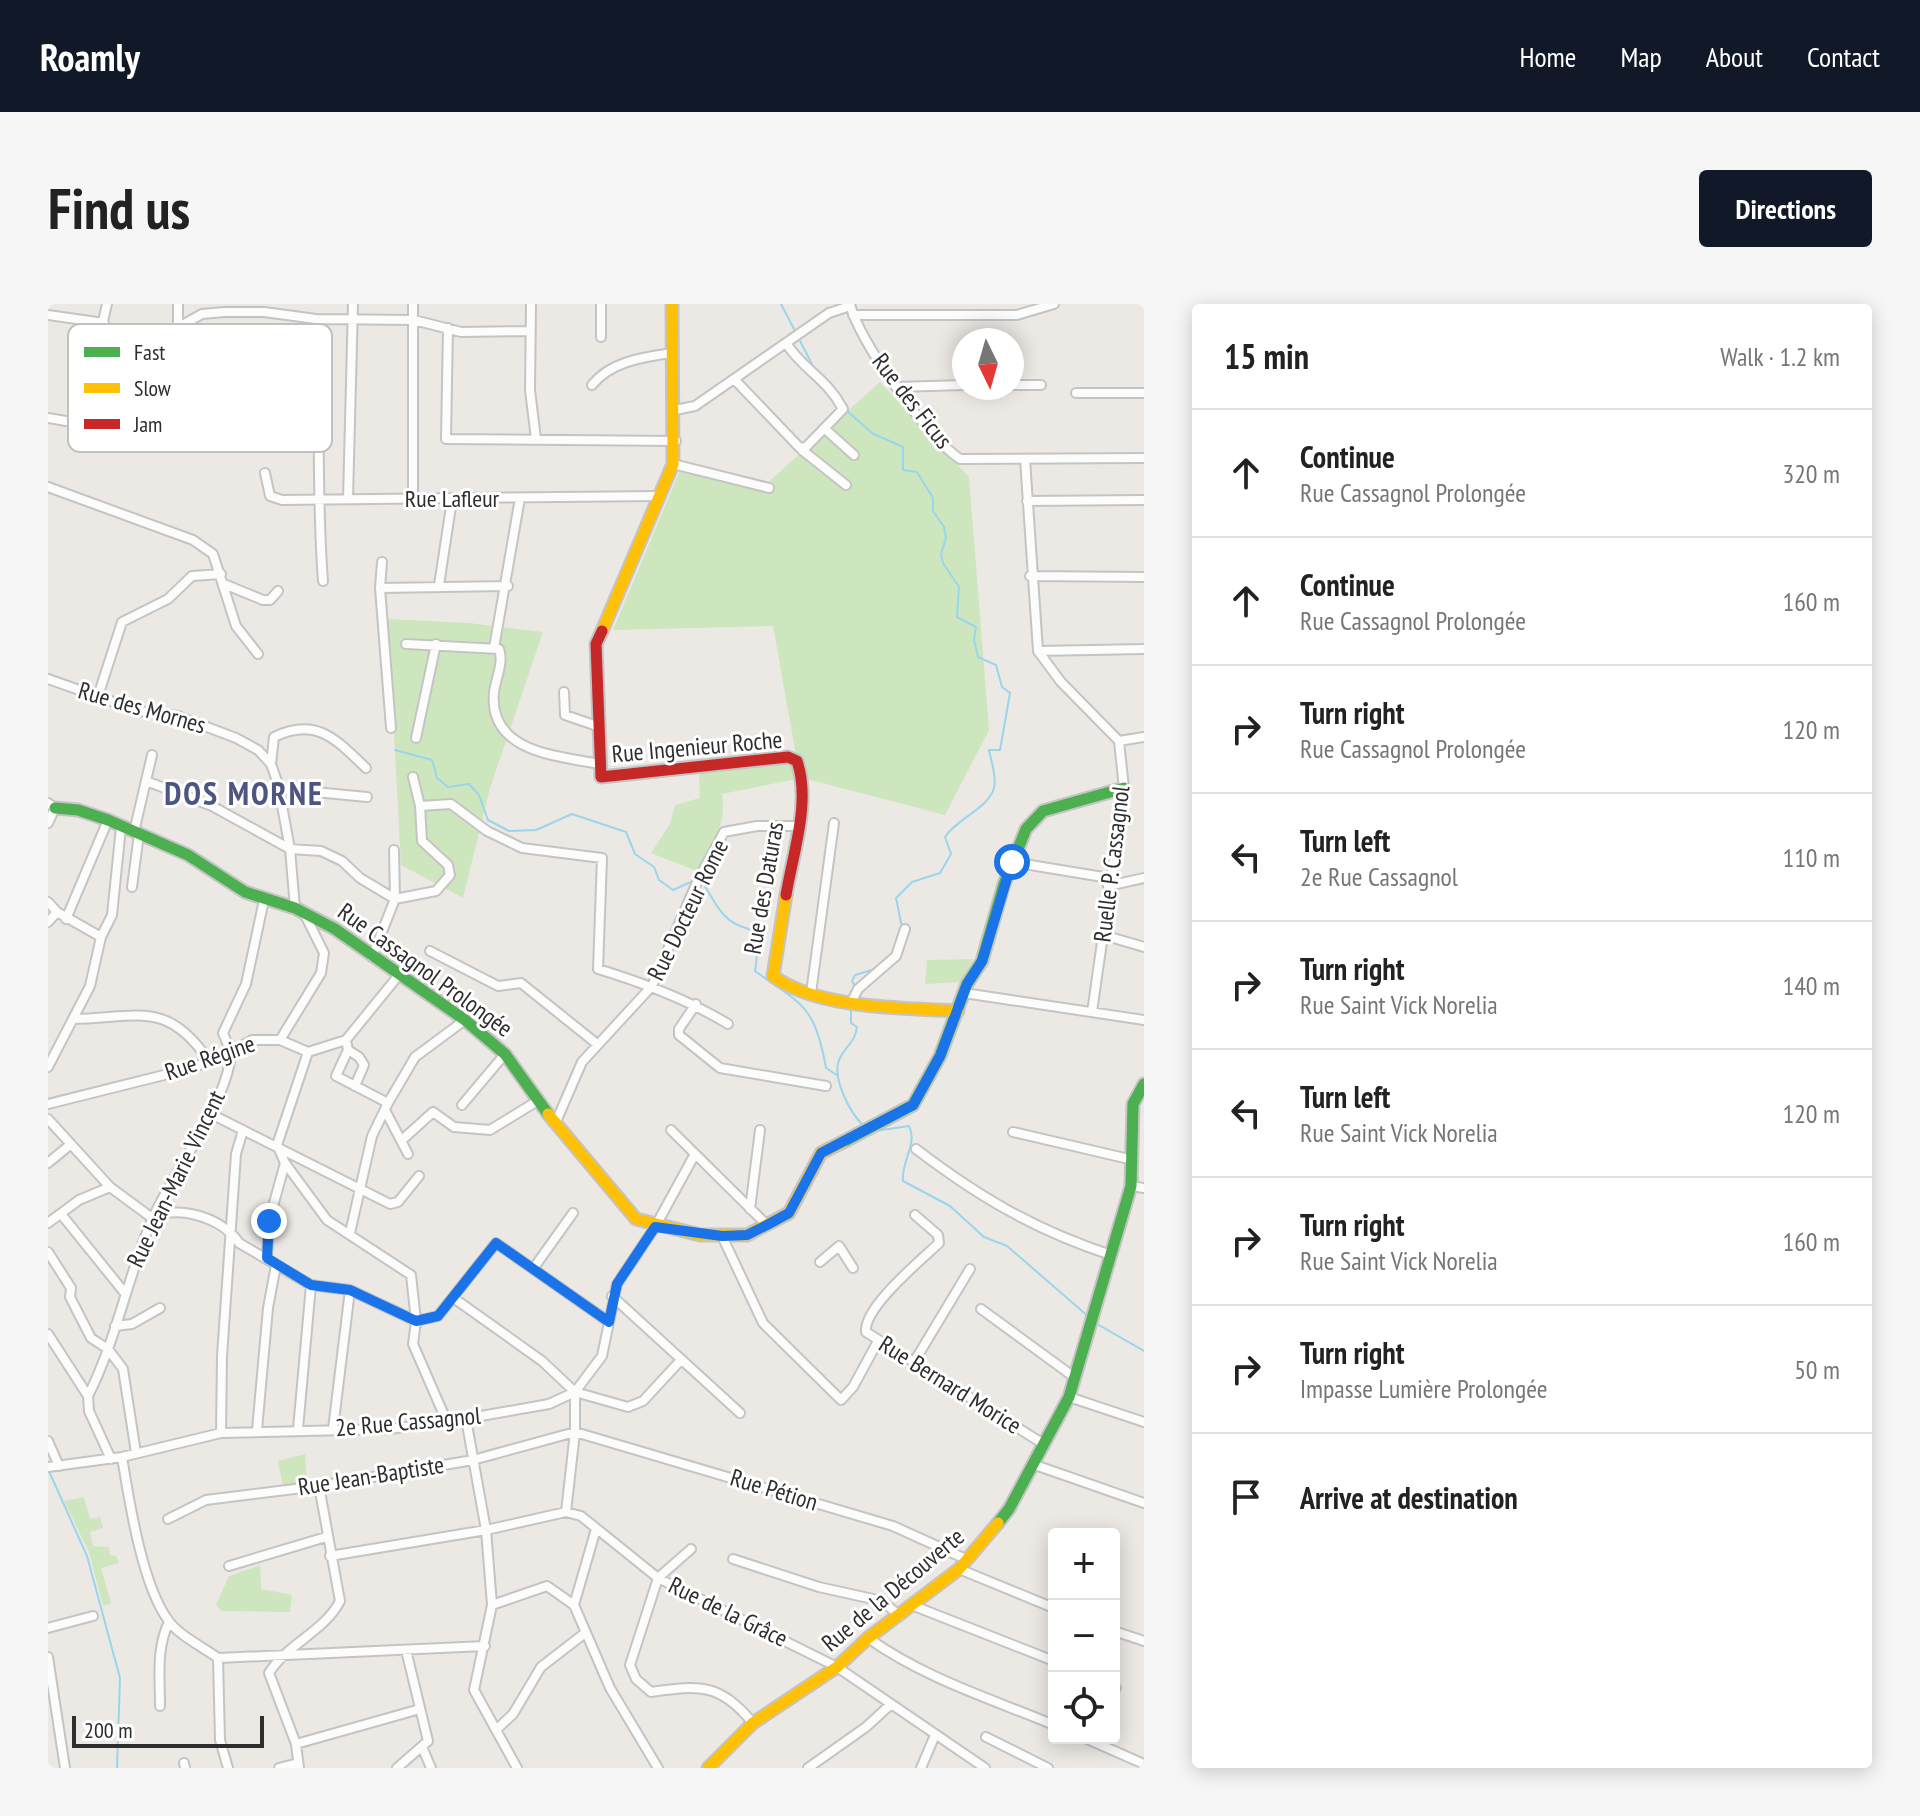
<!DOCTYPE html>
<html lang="en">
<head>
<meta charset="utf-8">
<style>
	:root { --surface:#fff; --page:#f6f6f6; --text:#222; --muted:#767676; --line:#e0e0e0; --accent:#111827 }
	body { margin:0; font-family:"PT Sans Narrow",sans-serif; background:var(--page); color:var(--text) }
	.controls { position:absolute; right:24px; bottom:24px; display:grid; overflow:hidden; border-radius:8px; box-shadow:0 4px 20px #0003 }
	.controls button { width:72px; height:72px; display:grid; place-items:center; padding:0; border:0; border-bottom:2px solid var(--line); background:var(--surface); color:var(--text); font:40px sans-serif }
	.compass { position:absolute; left:904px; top:24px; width:72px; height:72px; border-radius:50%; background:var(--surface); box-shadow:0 4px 20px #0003; rotate:175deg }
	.scale { position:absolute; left:24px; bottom:20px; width:192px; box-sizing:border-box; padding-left:8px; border:4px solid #2e2e2e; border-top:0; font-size:22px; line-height:28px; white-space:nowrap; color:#2e2e2e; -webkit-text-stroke:6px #fff; paint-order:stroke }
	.stop { position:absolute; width:24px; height:24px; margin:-18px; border:6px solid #1a73e8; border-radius:50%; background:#fff }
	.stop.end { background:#1a73e8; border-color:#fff; box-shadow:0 2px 8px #0008 }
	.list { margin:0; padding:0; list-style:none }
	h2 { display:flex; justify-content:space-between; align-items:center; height:104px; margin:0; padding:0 32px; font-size:34px }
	h2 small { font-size:26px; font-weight:400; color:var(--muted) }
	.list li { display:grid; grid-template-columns:52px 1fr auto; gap:24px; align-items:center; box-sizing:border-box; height:128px; padding:0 32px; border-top:2px solid var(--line) }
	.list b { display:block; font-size:30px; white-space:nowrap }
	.list p { margin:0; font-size:26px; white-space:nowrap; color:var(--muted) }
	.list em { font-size:26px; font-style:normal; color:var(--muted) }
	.icon { flex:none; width:44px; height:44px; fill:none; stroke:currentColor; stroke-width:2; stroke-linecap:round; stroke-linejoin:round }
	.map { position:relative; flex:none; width:1096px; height:1464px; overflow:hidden; border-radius:8px }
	header { display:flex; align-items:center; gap:48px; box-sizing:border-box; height:112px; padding:0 40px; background:var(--accent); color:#fff }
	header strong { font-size:38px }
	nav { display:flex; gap:44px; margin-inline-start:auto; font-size:28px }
	.intro { display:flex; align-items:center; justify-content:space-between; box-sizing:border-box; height:192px; padding:0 48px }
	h1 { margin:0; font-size:56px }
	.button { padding:20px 36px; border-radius:8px; background:var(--accent); color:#fff; font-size:28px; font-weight:700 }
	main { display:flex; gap:48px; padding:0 48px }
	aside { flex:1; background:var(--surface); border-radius:8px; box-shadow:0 4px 20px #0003 }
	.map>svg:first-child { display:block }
</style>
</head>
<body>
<header>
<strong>Roamly</strong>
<nav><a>Home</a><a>Map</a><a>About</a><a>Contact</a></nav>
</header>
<div class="intro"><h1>Find us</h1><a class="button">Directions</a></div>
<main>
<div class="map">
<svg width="1096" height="1464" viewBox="0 0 1096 1464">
	<rect width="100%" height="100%" fill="#ece8e4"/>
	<!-- green -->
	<path fill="#cee6be" d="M832,78L921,173L941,426L897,511L759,475L748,451L725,322L565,326L635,159L718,180Z
		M340,315L421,319L495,328L442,484L415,594L353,561Z
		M742,455L748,475L674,490C679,520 664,542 649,567L603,549L622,520L627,501L652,494L651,465Z
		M925,655L913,678L877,680L879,656Z
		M257,1150L259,1178L235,1182L230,1157Z
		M36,1193L42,1215L52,1213L55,1224L42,1228L45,1242L61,1243L62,1251L68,1252L71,1259L53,1264L63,1299L55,1302L41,1248L16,1197Z
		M212,1261L213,1285L244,1291L242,1308L174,1307L168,1301L181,1272Z"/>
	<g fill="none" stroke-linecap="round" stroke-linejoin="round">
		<!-- stream -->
		<path stroke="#99d6ec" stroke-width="2" d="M733,0L747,27
			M750,33L767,66
			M798,106L824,129L855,143V166L869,168L885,194V207L896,223L898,234L893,250L895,259L911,283L909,313L928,323L926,336L930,353L948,361L954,383L962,389L952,446H941C943,457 949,473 946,484C940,505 908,515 897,533L903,550L892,569L864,578L848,594L854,623
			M347,446L384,456L389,474L400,483L421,480L431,491L440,516L461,527L488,526L524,510L578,528L587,550L606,563L611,576L625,586L645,577
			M654,578C661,588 667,601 675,610C700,637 716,608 707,667C756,702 767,702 778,764L790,772
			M808,683L804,677L807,671L827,665
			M803,704V719L809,723C807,739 797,742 791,756C784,774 802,809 815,821
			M827,827L861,822C870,840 853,857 855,877L902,902L936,933L959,942L1041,1013
			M1049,1020L1096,1047
			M0,1165L39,1252L72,1374L69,1464"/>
		<!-- street casing -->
		<g stroke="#c5c4c5" stroke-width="12">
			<path id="street" d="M483,0L482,86L488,135
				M802,0C811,38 880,134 912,155L1096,154
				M0,11L56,19
				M805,11H969L1006,0
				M268,15C273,103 268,189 275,277
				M400,24L398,135L628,137
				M130,31L136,20L154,10L176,8H216L268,15L366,16L413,28L482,27
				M553,33V0
				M686,75L752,144L758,143L795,105C778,73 755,66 738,39
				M544,81C563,57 596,53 624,49
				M964,81H993
				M849,83L916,81
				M1028,89H1096
				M38,90L167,136L191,135
				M627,106L647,102L781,9L802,2
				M106,112L130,31V0
				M0,114L24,118L38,90L59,0
				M777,125L806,151
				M754,146L798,181
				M977,155L990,347L1013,378L1071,437L1076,484L1044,708
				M625,160L721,184
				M217,169L222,192L234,196L612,192
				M0,183L145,236L165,250L188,322L210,350
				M300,195L305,0
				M365,195V0
				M979,197L1096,196
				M982,272L1096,273
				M176,280L215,296H222L230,287
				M391,281L404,196
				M332,284L334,258
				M358,340L451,345C456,358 448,374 446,388C440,448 509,452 552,460
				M446,344L472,194
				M990,347L1096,345
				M0,375L91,407L130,412L188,434L210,446L223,460L230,480L242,545L247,604
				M516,388L517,411L552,423
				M49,395L74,318L120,295L144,272L173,270
				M343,424L332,284L460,282
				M368,434L388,340
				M1071,437L1096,433
				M223,460L226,433C270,412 289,437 318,464
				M98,477L164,502L242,545L273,547L294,557L312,574L347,595L388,587L402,571L400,561L374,537L372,502L365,473
				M230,480L236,485L319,493
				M0,499L7,504L0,519
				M372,502L403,500L439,527L474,544L554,554L550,665C596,679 639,695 680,720
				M86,528L104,451
				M964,558L1061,574L1060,582L1096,574
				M84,583L91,530
				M0,598L9,608L0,618
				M18,615L60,516
				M1055,631L1096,643
				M53,633L64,611L73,523
				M382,647L450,682L473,679L549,740
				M324,653L347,595L346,546
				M763,689L786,519
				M916,689L1096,716
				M804,697L810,685L848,652L857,625
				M648,700L631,725V731L672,764L778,782
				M25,715C90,714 119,695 161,757
				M232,736L260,748L298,736L350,672
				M298,736L300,746L288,772L340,799
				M300,746L311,753L316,761L307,782
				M0,763L42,682L53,633L9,608
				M0,800L136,766L173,754L204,736H232L273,669L276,649L256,609
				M414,801L457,750
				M337,806L360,850
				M161,809L342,900L350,898L371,872
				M0,815L62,883L104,914C130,900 175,914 191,939L263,981L302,986L368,1017L390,1012L448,939L561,1018
				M507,820L534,758L604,682L650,576L676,528L709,522H749
				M623,826L719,921
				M965,828L1081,855
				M354,836L385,808L406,823L442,826L491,796
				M229,841L237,859L279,916L363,971L368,1017L365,1040L399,1118
				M229,841L260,748
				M868,845C931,893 987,926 1063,951
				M0,859L23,840
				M1083,882L1096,884
				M702,905L712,826
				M13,910L76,988
				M867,911L890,931L891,939C873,956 815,1004 818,1028L997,1141
				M0,919L31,896L62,883
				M302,929L324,832L340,799L367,753L417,716
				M674,932L715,1019L793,1096L805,1083L830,1037
				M0,948L23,984L22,993L43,1034L60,1045L75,1065L88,1149
				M219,954L221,917L237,859
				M772,958L791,942L805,964
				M485,965L525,909
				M564,992L692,1109
				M407,995L494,1057L527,1088L580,1103L595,1097L632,1057
				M933,1005L1026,1073
				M67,1022L84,1020L112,1004
				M0,1030L40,1092L41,1107L63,1155
				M866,1058L922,965
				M40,1092C68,1037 79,975 103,918C124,869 172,810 182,758C184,748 179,739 175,729L198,680L216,596
				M1021,1093L1096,1118
				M418,1115L438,1226L444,1301L426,1386L469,1464
				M250,1125L263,981
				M285,1125L302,986
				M209,1126L220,1004L228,961
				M173,1129L174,1052L188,850L195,826
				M0,1137L11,1162
				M74,1153C81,1196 94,1281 120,1316C130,1331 155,1343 170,1354L172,1436L180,1464
				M987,1161L1096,1199
				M0,1163L74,1153L173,1129L340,1125L399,1118L501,1100L527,1088L554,1052L569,980L607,923L647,850
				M518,1208L527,1128V1088
				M120,1215L158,1196L271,1182L425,1156L527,1128L845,1222L920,1256
				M548,1225L526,1301L562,1384L610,1464
				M643,1245L610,1274L582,1361L588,1375L603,1388C653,1381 671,1379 705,1419
				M282,1252L438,1226L518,1208L533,1212L610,1274L789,1363L937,1464
				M685,1255L771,1283L834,1297L852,1312
				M181,1262L278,1233
				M911,1265L1006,1304
				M444,1301L499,1282L526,1301
				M866,1302L1006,1357
				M0,1324L45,1312
				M1066,1327L1096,1337
				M820,1334C878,1375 941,1394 1006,1421
				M0,1353L17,1464
				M170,1354L437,1342
				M1066,1383L1068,1384
				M112,1402C112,1374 108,1344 121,1318
				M448,1426L465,1410L493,1363L537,1329
				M938,1433L1000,1464
				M1037,1434L1096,1460
				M248,1440L372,1405
				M375,1445L383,1464
				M136,1459L137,1464
				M231,1464L250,1459
				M251,1464L248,1440L221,1369C239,1340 277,1327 292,1297L271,1182
				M349,1464L380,1437L358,1346
				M760,1464L818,1423L842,1401
				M873,1464L887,1431"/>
		</g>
		<!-- fast casing -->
		<g stroke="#c5c4c5" stroke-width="15">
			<path id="fast" d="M7,504L30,506L60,516L140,551L197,588L247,604L287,625L417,716L457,750L500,810
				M795,838L865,801L892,752L919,680L934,657L956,580L978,525L995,507L1076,484
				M950,1219L961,1205L1021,1093L1083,882L1085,800L1096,780"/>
		</g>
		<!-- slow casing -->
		<g stroke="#c5c4c5" stroke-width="15">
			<path id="slow" d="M554,327L625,160L624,0
				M738,591L725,672C769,705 856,704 910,707
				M500,810L588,915L652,931H699L741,909L773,849L795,838
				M660,1464L705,1419L789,1363L820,1334L911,1265L950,1219"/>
		</g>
		<!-- jam casing -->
		<g stroke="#c5c4c5" stroke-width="15">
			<path id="jam" d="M554,327L548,340L553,473L740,453L749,457C763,498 745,549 738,591"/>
		</g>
		<!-- street -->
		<use href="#street" stroke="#fcfcfb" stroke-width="8"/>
		<!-- fast -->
		<use href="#fast" stroke="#4caf50" stroke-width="11"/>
		<!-- slow -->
		<use href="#slow" stroke="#ffc107" stroke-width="11"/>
		<!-- jam -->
		<use href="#jam" stroke="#c62828" stroke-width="11"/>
	</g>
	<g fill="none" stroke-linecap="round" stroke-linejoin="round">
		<!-- route -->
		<path stroke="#1a73e8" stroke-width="10" d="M221,917L219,954L263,981L302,986L368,1017L390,1012L448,939L561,1018L569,980L607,923L674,932L699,931L719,921L741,909L773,849L865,801L892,752L919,680L934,657L964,558"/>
	</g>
	<g text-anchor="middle" stroke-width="6" stroke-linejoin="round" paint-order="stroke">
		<!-- street labels -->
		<g font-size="24" fill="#2e2e2e" stroke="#fff">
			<text transform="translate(864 97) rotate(52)" y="8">Rue des Ficus</text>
			<text x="404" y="203">Rue Lafleur</text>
			<text transform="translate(94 404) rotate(16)" y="8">Rue des Mornes</text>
			<text transform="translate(649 443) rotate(-5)" y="8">Rue Ingenieur Roche</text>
			<text transform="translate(1064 560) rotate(-83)" y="8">Ruelle P. Cassagnol</text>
			<text transform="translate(716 584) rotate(-80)" y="8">Rue des Daturas</text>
			<text transform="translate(640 606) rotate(-64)" y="8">Rue Docteur Rome</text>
			<text transform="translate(377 666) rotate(36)" y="8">Rue Cassagnol Prolongée</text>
			<text transform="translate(162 754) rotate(-19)" y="8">Rue Régine</text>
			<text transform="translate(128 875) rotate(-64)" y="8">Rue Jean-Marie Vincent</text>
			<text transform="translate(902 1081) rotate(32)" y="8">Rue Bernard Morice</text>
			<text transform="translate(360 1118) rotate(-5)" y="8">2e Rue Cassagnol</text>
			<text transform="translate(323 1172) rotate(-9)" y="8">Rue Jean-Baptiste</text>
			<text transform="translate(726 1186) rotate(17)" y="8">Rue Pétion</text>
			<text transform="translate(845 1286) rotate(-40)" y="8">Rue de la Découverte</text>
			<text transform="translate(680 1308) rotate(26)" y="8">Rue de la Grâce</text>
		</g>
		<!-- district labels -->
		<g font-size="32" font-weight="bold" letter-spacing="2" fill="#4d5680" stroke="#fff">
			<text x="196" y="501">DOS MORNE</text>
		</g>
	</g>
	<!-- legend -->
	<rect x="20" y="20" width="264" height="128" rx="12" fill="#fff" stroke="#c0c0c0" stroke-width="2"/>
	<rect x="36" y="43" width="36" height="10" fill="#4caf50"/>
	<rect x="36" y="79" width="36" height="10" fill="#ffc107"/>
	<rect x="36" y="115" width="36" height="10" fill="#c62828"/>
	<g font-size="22" fill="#2e2e2e">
		<text x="86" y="56">Fast</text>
		<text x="86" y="92">Slow</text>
		<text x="86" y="128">Jam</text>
	</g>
</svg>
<div class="controls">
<button>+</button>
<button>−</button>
<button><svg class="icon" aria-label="locate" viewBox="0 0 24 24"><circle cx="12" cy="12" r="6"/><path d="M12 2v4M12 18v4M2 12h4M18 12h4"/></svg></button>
</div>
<svg class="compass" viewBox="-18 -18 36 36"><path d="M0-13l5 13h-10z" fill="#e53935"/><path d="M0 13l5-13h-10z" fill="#767676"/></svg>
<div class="scale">200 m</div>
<div class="stop" style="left:964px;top:558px"></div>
<div class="stop end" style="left:221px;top:917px"></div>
</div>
<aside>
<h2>15 min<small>Walk · 1.2 km</small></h2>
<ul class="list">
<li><svg class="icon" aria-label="ahead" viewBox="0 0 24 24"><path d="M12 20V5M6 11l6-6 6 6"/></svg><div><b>Continue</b><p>Rue Cassagnol Prolongée</p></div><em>320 m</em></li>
<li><svg class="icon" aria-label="ahead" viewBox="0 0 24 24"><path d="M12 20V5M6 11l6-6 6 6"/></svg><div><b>Continue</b><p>Rue Cassagnol Prolongée</p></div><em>160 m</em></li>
<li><svg class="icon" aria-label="right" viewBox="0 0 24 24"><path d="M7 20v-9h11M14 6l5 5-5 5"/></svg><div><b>Turn right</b><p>Rue Cassagnol Prolongée</p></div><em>120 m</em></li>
<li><svg class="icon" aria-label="left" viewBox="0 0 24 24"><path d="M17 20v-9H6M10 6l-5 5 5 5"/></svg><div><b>Turn left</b><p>2e Rue Cassagnol</p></div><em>110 m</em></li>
<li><svg class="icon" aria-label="right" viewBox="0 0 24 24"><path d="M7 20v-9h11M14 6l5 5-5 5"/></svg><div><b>Turn right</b><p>Rue Saint Vick Norelia</p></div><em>140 m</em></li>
<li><svg class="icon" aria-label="left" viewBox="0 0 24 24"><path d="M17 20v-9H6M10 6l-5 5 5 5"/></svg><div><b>Turn left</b><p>Rue Saint Vick Norelia</p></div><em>120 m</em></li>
<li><svg class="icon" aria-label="right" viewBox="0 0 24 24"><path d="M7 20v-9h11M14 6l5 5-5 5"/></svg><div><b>Turn right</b><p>Rue Saint Vick Norelia</p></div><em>160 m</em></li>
<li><svg class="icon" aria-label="right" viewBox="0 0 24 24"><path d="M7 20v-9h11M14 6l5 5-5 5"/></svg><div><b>Turn right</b><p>Impasse Lumière Prolongée</p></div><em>50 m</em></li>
<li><svg class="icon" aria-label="arrive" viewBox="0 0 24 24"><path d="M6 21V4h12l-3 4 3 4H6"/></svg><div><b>Arrive at destination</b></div></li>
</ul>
</aside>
</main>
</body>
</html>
